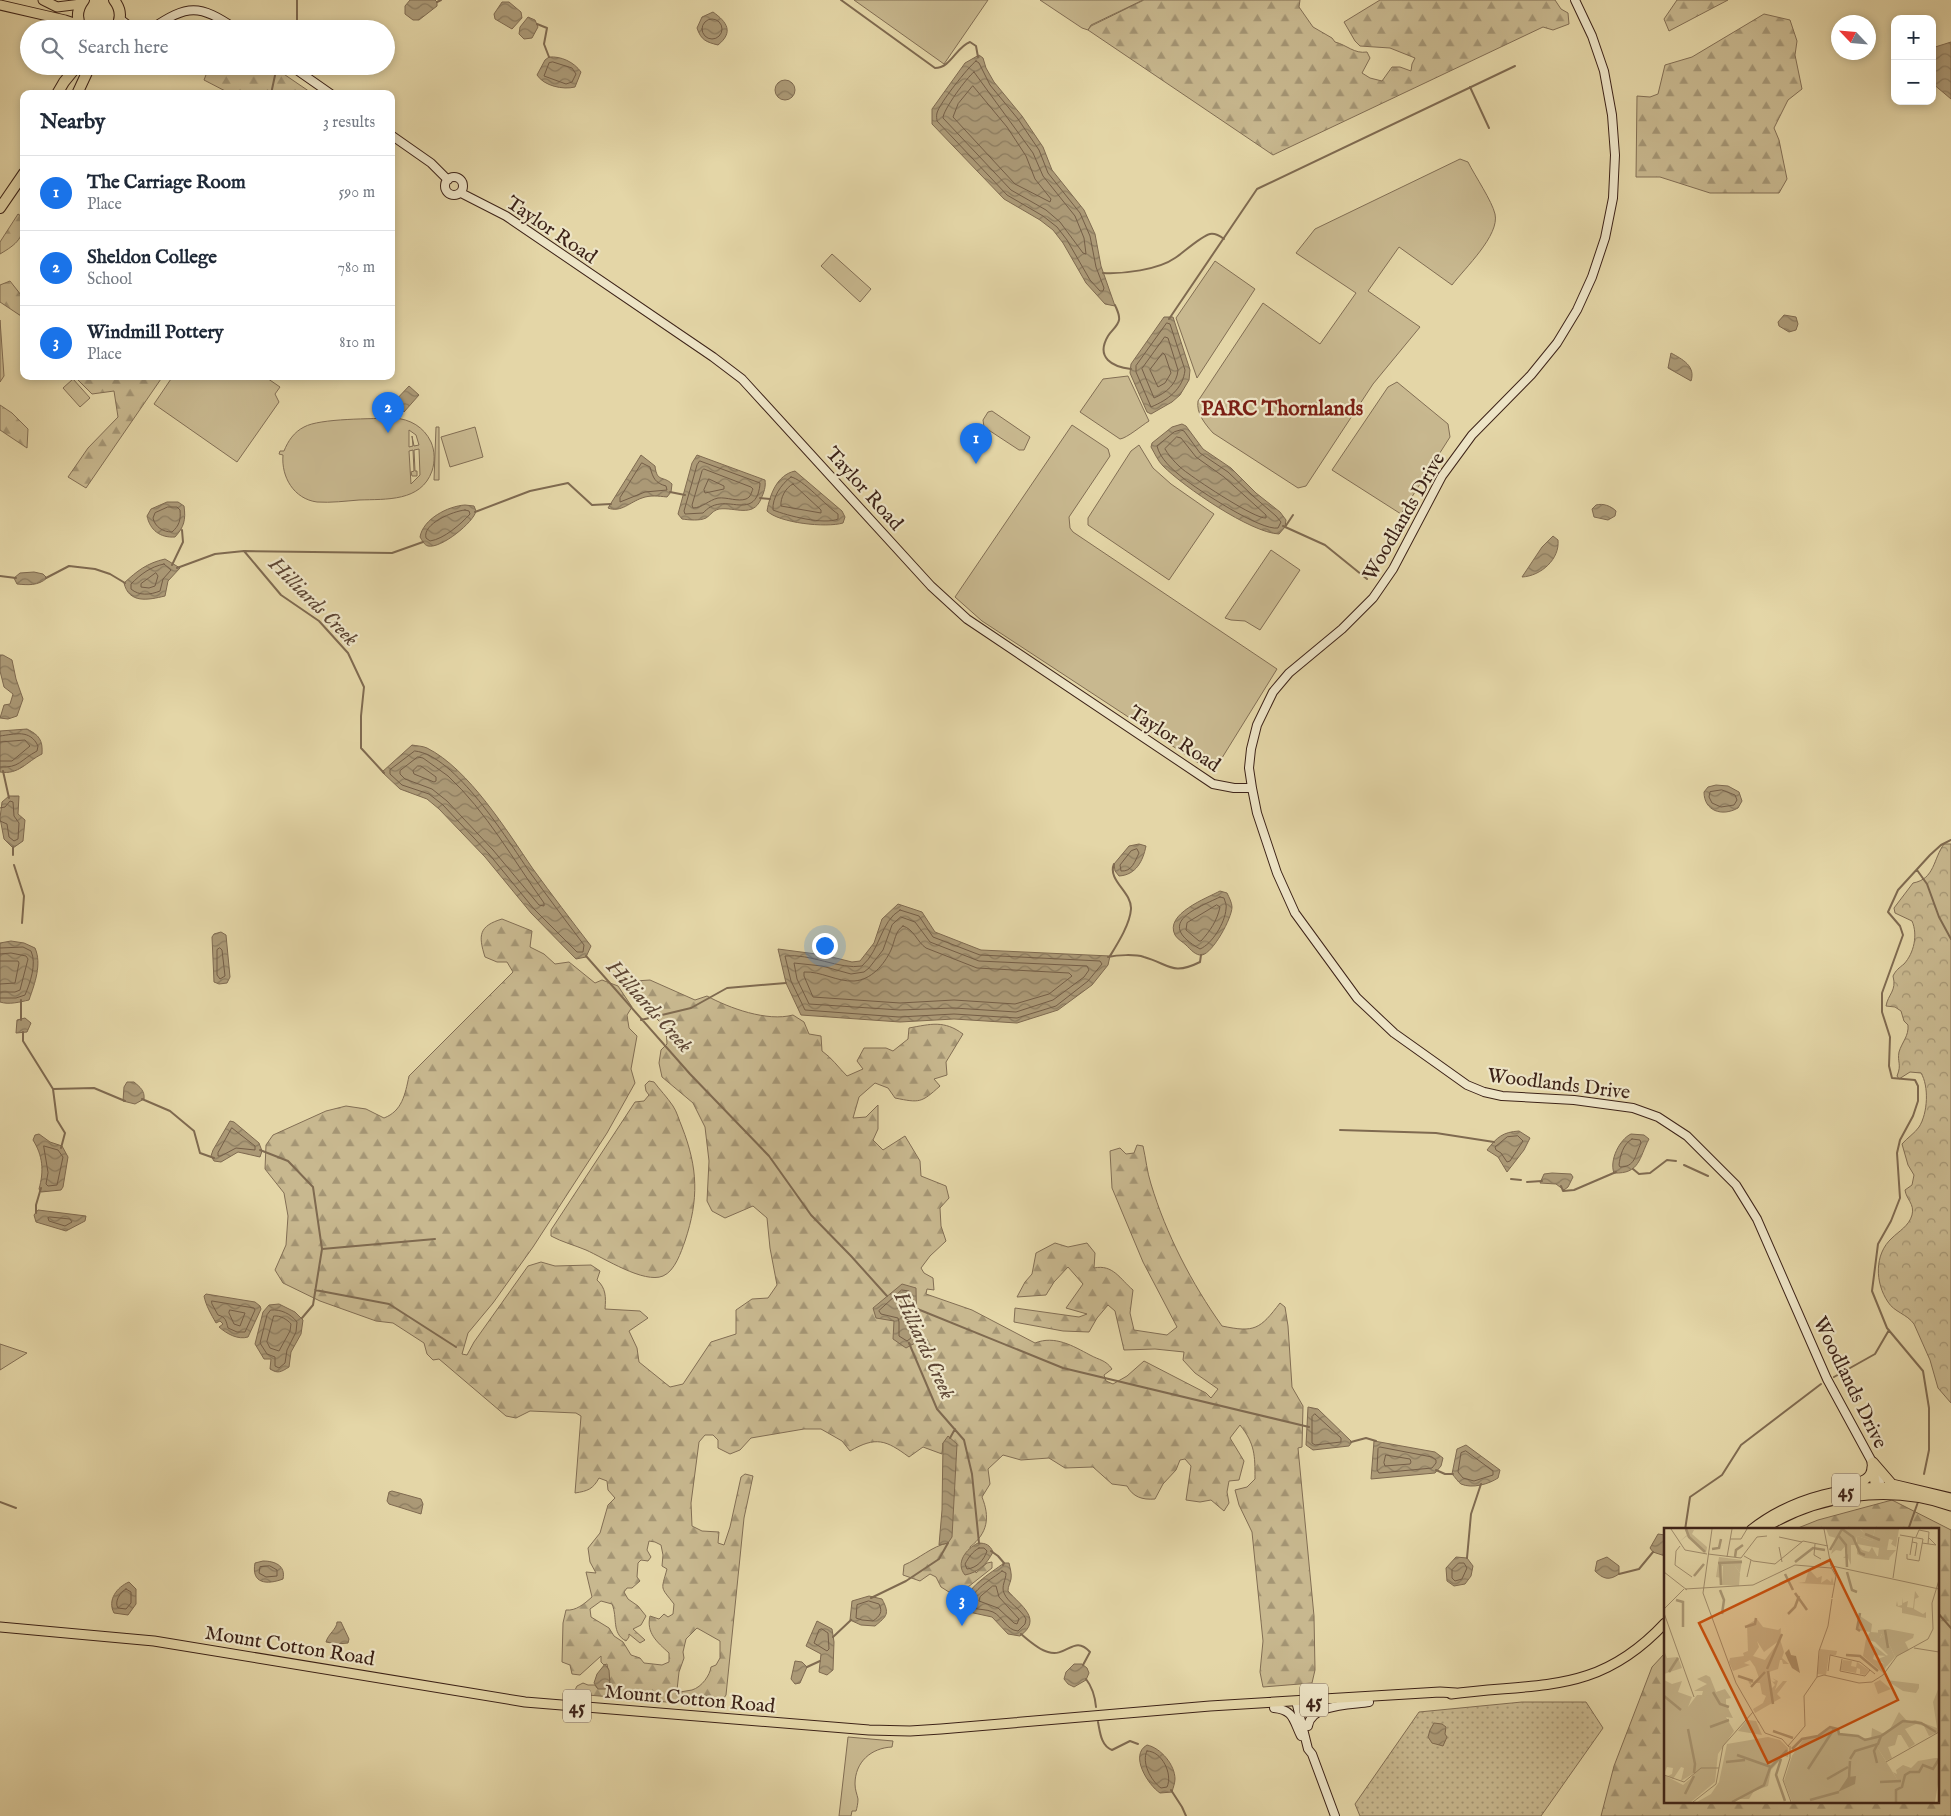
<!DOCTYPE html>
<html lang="en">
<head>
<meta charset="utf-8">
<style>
	:root { --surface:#fff; --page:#f2f2f3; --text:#1f2937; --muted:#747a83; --line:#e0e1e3; --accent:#1a73e8 }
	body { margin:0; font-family:"IM FELL English",serif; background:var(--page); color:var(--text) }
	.controls { position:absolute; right:15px; top:15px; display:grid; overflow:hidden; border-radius:10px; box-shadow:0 2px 8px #0003 }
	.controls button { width:45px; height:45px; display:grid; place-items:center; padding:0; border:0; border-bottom:1px solid var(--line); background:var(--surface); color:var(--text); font:25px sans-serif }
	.compass { position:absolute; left:1831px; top:15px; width:45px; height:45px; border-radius:50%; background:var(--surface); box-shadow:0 2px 8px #0003; rotate:296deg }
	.you { position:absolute; left:824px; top:945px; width:18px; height:18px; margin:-12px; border:4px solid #fff; border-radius:50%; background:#1a73e8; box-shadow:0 0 0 8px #1a73e833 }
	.badge { display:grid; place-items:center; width:32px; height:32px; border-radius:50%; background:var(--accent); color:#fff; font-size:16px; font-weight:700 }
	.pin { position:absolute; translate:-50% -41px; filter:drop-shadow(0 1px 2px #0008) }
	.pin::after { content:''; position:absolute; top:26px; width:18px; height:15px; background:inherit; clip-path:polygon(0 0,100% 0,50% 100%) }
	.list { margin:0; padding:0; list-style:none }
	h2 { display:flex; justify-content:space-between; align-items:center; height:65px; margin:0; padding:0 20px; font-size:21px }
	h2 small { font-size:16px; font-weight:400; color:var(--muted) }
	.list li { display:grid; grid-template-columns:32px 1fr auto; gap:15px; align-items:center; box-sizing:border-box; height:75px; padding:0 20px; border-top:1px solid var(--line) }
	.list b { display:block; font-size:19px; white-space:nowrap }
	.list p { margin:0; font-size:16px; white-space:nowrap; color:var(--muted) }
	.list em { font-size:16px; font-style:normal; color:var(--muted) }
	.icon { flex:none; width:28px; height:28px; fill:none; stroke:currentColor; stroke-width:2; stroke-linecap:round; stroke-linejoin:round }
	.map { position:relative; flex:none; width:1951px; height:1816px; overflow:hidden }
	.search { position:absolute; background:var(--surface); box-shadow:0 2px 8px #0003; left:20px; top:20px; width:375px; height:55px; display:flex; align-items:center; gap:12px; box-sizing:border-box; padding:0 18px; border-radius:28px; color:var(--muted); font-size:19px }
	.panel { position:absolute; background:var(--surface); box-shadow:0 2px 8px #0003; left:20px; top:90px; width:375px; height:290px; border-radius:10px }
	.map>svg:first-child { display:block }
</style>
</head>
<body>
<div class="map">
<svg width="1951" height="1816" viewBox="0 0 1951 1816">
	<defs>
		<pattern id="forest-firs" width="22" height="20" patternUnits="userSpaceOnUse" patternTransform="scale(1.25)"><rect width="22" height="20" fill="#c8b88f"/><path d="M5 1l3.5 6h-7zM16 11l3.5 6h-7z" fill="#a49574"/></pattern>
		<pattern id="park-crowns" width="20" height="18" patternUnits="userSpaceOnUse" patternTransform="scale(1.25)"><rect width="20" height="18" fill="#c8b88f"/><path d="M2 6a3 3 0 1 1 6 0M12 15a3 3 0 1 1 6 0" fill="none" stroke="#a49574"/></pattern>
		<pattern id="garden-dots" width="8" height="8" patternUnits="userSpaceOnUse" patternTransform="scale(1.25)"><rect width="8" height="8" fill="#c8b88f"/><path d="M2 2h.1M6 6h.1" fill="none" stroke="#a49574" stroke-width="1.8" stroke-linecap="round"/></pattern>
		<pattern id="water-waves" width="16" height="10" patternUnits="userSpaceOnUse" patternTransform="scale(1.25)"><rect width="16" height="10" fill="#ab9976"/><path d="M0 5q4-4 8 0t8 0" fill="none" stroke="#8c7c60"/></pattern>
	</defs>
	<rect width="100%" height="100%" fill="#e4d6a7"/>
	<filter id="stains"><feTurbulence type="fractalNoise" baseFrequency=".004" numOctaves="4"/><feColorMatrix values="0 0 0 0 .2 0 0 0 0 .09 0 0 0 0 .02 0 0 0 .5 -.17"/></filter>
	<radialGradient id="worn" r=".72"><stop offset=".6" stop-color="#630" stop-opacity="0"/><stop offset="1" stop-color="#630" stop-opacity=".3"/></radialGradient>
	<!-- grass -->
	<path fill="#c8b88f" stroke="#826e54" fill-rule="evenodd" d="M854,0H988L944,64Z
		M1040,0H1143L1091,25L1088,30L1082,28Z
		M1460,159L1468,162C1475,176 1492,201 1495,214C1500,235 1465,268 1452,285L1399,247L1368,291L1420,327L1373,384L1306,486L1298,488L1213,433C1205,424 1196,413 1198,401L1263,303L1320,344L1356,293L1296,253L1315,229Z
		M832,254L871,289L860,302L821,266Z
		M1215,261L1255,289L1197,378L1176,318Z
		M173,376H264L280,387L275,394L279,402L237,462L154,404Z
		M1128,376L1149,421C1141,426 1127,438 1120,439L1080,412L1103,379Z
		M73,379L90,398L80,407L63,388Z
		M1397,382L1448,424L1450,437L1401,514L1332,470L1388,387Z
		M992,411L1030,437L1024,450H1019L984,427L983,420L988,412Z
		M394,418C410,419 424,427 431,442C435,451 435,462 432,471C421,502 386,499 359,500C346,501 331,503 317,502C294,499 281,477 283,455L279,454L280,451H284C288,441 294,432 304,427C320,418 373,419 394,418ZM409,430L416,435L419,445L414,446L412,436L413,446L409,447ZM419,449L420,475L411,484L409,451L413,450L414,471L411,472L412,476H417V471H415L414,450Z
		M1072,425L1108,449L1110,456L1069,517L1070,528L1073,532L1277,669L1217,766L1200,764L982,621L955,597Z
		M436,427H439V480H434Z
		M475,427L483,457L450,467L441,437Z
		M1139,445L1153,468L1171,484L1214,514L1169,580L1088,525V518L1131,451Z
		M1271,550L1300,570L1260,630L1245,621L1231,620L1225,618Z
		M0,1344L27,1353L0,1370Z
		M848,1737L893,1741L892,1747C871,1748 855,1762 855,1784C855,1790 857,1794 858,1799C858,1803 857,1808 856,1811H852L851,1816H839Z"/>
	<!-- forest -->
	<path fill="url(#forest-firs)" stroke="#826e54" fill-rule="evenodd" d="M1144,0H1300L1299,7L1313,27L1332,38L1335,42C1347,45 1354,54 1367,52L1370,58L1362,73L1370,78L1382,81L1392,67H1400L1411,71L1412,64L1415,58L1390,48L1360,46L1355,41L1344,22L1380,0H1555L1561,9L1568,13L1569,24L1553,30L1543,27L1273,155L1088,30L1091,26Z
		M1677,0H1728L1669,31L1664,19Z
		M1764,14L1790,20L1797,41L1795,55L1802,89L1788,100L1774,128L1779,140L1787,179L1779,193H1710L1660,177H1636L1637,96L1650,97L1658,94L1665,65L1692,57Z
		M213,66H272L313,94H231L204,80L209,67Z
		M18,214L24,218C24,238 17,244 0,254V242Z
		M10,281L21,295L24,293V318L0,302V285Z
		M0,320L4,376L0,382Z
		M61,376H163L86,488L68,477L88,448L118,417L114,391L92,394L75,377L64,379Z
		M0,405L12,413L28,429L27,448L0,430Z
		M502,919L532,931L530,947L544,954L555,964L569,962L595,983L602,980L618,986L632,1007L627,1015L629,1028L637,1036L631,1069L635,1083L607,1133L533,1247L493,1303L468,1333L462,1354L467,1355L474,1342L528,1266L541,1262L555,1266L591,1265L600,1271L597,1280C606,1288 606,1297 605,1309L640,1311L648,1318L629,1331L637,1348L639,1362L670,1387L683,1384L711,1342L736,1334V1310L752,1299L768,1298L777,1285L770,1248L767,1218L753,1206L725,1218L712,1211L707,1201L709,1161L705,1127L693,1103L662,1077L659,1063L661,1050L667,1044L666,1028L630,992L635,981L650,980L695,1000L707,996C729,1008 767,1022 793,1015L804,1022L809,1034L821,1036L822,1051C832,1058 838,1067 847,1076L863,1069L857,1061L864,1048H886L893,1051L908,1039L909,1028C931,1024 944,1020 963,1034L946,1062L947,1075L934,1079L940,1086C921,1103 920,1103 895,1098L888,1088L875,1083L859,1097L853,1118L866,1117L878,1105V1129L873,1140L883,1150L905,1136L920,1161L921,1176L946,1186L949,1198L940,1208L941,1226L946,1241L930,1256L921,1268L924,1273L933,1278L934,1290L927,1289L926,1294L972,1310L1035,1343C1055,1335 1073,1346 1090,1355C1099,1360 1106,1360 1112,1369L1104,1375L1106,1381L1113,1384L1127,1376L1144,1361L1206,1393L1211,1398L1218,1389L1195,1373L1183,1360L1184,1352L1155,1349L1124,1350L1115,1311L1108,1305L1097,1318L1089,1332L1063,1331L1014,1322L1015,1308L1079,1317L1087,1314L1066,1308L1083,1284L1068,1267L1054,1282L1046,1295L1017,1297L1025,1282L1032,1274L1036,1253L1055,1243L1068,1247L1087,1243L1095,1253L1094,1268C1113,1264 1120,1279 1133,1290L1130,1313L1134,1330L1167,1335L1177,1327L1143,1262L1112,1188L1110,1151L1120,1148L1126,1154L1134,1153L1137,1145L1143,1146C1146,1159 1147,1172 1151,1184C1166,1234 1192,1284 1222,1326C1255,1333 1260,1329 1280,1303L1285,1307L1288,1326L1292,1387L1303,1406L1302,1447L1298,1448L1314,1616L1315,1670L1312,1683L1263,1687L1260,1672L1263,1641L1252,1532L1239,1505L1235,1490L1247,1487L1255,1479C1255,1455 1255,1444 1240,1425L1230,1438L1244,1461L1239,1480L1229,1481L1227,1492L1229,1503L1224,1511L1211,1500L1200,1502L1186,1500L1191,1466L1185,1459L1180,1460L1176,1470L1163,1484L1155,1499C1142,1500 1133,1497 1127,1486L1112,1484L1093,1467L1065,1468L1049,1458L1021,1460L1003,1455L988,1469L990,1484L982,1497C990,1517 988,1533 970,1547L976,1573L987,1563L992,1562V1568L968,1587H959L949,1592L941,1587L936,1577L930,1574L920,1581L903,1575L904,1565C919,1559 932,1546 948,1543L943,1443L942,1454L923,1447L909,1457C886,1440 876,1436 850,1451L842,1441L821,1429H804L751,1438L740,1450L730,1454L718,1448V1440L713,1435H705L699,1442L691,1503L692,1526L702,1531L719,1532L718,1543L724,1545L730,1527L741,1477L745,1474L753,1476L744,1518L726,1695L720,1704L711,1706L577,1694L575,1690L577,1686L583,1683L588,1685H595L597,1688L610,1680L607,1664L604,1665L601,1662V1656L580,1675L572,1674L570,1665L562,1662L563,1623L566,1610C576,1611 584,1604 592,1597L586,1572L596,1573L590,1562L588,1548L600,1533L608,1505L615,1498L608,1490L607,1481L599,1478C593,1489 588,1491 575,1493L581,1416L576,1413L530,1411L516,1418L506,1416L439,1359L433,1360L427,1354L424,1343L393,1323L376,1321L320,1301L283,1283L275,1270L286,1245L288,1216L284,1193L265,1169L266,1145L273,1135L326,1111L346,1106L366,1109L384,1118C402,1111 405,1095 409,1076L513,972L507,962H497L485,957C478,935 479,926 502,919ZM649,1541L655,1542L661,1545L663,1555L662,1566L667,1569C661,1591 660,1586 674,1604L673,1614L668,1617L664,1614L659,1619L650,1616C646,1633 657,1642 669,1653V1662L662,1665L644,1663L640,1658L631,1655L623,1642L614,1636L609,1628L591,1617L590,1609L601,1601L612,1604C618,1618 611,1633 626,1641L629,1637V1634L640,1643L645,1640L633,1629L641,1625L646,1616L638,1606L628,1599L624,1592L627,1588H632L640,1581L637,1577L638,1563L641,1560L648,1561L651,1557L647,1550ZM697,1628L720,1641V1658L716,1665L711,1667C710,1675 702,1687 692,1690C688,1691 684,1691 680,1692L677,1690L679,1672L684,1658L683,1652L686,1639Z
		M649,1081L654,1082C660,1090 667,1097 673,1106C677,1112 679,1120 682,1127C698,1168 699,1199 685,1241C681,1252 675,1271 663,1276C644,1284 604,1258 586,1250C574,1245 562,1242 551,1236V1230L635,1102L644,1101L649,1095L646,1091L645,1085Z
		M1892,1500L1951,1530V1816H1601L1614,1766L1652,1667L1665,1653V1802H1937V1530H1793L1818,1520Z"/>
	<!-- park -->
	<path fill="url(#park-crowns)" stroke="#826e54" d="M1944,844H1951V1403L1938,1388L1930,1360L1914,1324C1907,1314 1894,1312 1888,1302C1875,1283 1874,1254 1892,1238C1899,1231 1909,1226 1912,1215C1915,1204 1906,1199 1905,1190L1912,1185L1914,1175L1908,1165L1902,1144C1907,1138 1915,1133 1919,1127C1928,1113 1929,1086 1921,1073L1910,1072L1899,1079L1897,1076C1902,1064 1897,1062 1899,1052C1902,1042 1909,1036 1908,1025L1904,1021L1901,1011L1895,1007L1886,1006C1888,994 1897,991 1893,976C1896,970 1899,968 1904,964C1914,953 1918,935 1912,921L1895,913L1894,908L1913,883C1935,879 1933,859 1944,844Z"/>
	<!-- garden -->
	<path fill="url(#garden-dots)" stroke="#826e54" d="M1522,1702H1586L1603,1728L1541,1816H1360L1355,1804L1419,1712Z"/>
	<!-- water -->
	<path fill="url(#water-waves)" stroke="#7f6a50" d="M410,0H435L437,2V6L419,20H413L405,14V6Z
		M502,2H509L521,12L522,18L512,29L495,19L494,14Z
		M713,12C727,22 734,32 718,45C706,42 701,40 697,28L702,17Z
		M528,17L535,20L538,27L532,38L524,39L519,34L520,27Z
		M1951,42V99L1932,83V48Z
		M979,55L983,58L986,68L994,82L1022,116L1043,147L1052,170L1084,210L1095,234L1101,266L1115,306L1105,304L1086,283L1063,243L1053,230L1040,220L1004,199L932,124V109L965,63Z
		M549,57C561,56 574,62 581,72L575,87C563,90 544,86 537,75L545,60Z
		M775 90a10 10 0 1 1 20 0a10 10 0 1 1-20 0Z
		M1784,315L1796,317L1798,324L1796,330L1789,332L1779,326L1778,322Z
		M1164,317H1173L1190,370L1189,380L1180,395L1172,402L1151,414L1147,412L1130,373L1131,364Z
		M1671,353C1682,359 1696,366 1691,381L1668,368Z
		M409,386L419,395L404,412L394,402Z
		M1182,424L1186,426L1203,449L1231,468L1256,493L1280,512L1286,520L1285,527L1279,534C1251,533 1184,487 1163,466C1158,461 1155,454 1151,447L1152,443L1172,427Z
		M641,455L655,466C657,483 663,475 672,484L671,492L667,497C658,496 650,495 642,498C630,502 621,513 608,508Z
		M697,455L765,480C766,487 764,492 761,499C753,518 735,507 719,509C712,511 712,514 706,518C700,521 689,520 682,519L678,514L692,463Z
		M795,471L842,511L845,517L843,523C826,528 779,523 767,511C770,494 777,475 795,471Z
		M167,502H178L184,506C186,520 184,527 175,537C160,538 150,530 147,516L151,509Z
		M465,505L474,506L476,511C474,522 441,549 428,546C424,545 422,540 420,537C423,519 448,506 465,505Z
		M1596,505C1603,503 1611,506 1616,511L1615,516L1608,520L1594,517L1592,509Z
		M1553,536L1558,540C1560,559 1541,576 1522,577L1542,547Z
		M165,559L180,568L168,581L165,596C148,600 129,604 124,583C137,571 147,563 165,559Z
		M34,572L43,574L47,578C38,586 28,585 17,584L14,578L20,573Z
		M0,655H3L12,660L16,679L23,699L17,716L8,719L0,718L4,705L10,704L13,694L4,687L0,671Z
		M27,729C39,735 43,740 42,754C26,762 19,775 0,772V731Z
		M412,745C417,746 423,746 427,748C469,769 507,831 533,869C552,895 571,920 591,946L586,957L576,959L531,913L485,857L439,809L427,799L400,789L382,772Z
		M1716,785L1728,786L1739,792L1742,801L1738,808C1722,817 1704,811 1704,792L1708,787Z
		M9,796H19L18,814L25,820L23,841L13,848L4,839L0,818L2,802Z
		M1139,844L1146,846C1143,861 1136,875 1119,876L1115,871L1114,864L1129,846Z
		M1220,891L1227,893C1229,897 1232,903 1232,907C1232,918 1213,953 1202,955C1196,956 1190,949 1186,945C1183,942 1177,939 1175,935C1164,914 1207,898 1220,891Z
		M898,904L922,912L935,932L981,950L1110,956L1108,965L1092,985L1058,1010L1017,1023L954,1019L900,1022L801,1015L786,983L778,949L824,955L852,962L860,961L874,943L882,919Z
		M221,932L226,935L230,977L227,983L219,984L214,982L212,937L214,934Z
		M11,941L24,943L35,948C42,964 35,983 29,1000C20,1002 9,1005 0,1002V943Z
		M25,1018L31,1023L27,1032L16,1033L17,1020Z
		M127,1082H134C140,1087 145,1091 144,1099L135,1104L123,1101L124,1087Z
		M230,1121L234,1122L259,1143L262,1151L260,1157L238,1152L221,1162L214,1161L211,1156L213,1150Z
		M1519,1131L1530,1138L1524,1150L1507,1172L1498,1157L1487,1150C1497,1137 1503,1132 1519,1131Z
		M39,1134L50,1142L62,1146L68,1157L63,1187L61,1190L41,1192L39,1189C44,1171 43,1156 33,1140L35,1135Z
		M1631,1134L1644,1135L1649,1139C1639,1158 1640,1174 1614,1173C1609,1160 1620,1139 1631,1134Z
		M1552,1173L1571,1174L1573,1177L1568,1187L1564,1190L1556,1184L1540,1183L1544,1174Z
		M38,1210L86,1216L85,1221L66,1231L36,1222L34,1215Z
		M902,1284L916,1288L917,1342L906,1348L893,1339L894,1321L876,1318L873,1308Z
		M206,1294L255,1302L260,1306L261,1309L248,1337C238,1340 227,1334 219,1327L223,1324L220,1321L216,1323C211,1314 206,1306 204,1296Z
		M279,1304L295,1312L303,1320L301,1334L291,1352L289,1367C281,1372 278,1374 270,1369L271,1359H264L255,1344L263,1312L269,1305Z
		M1308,1407L1318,1409L1352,1442L1349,1446L1313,1450L1306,1445Z
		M948,1436L957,1444L952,1537L948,1543L939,1545L942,1510L943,1443Z
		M1374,1441L1435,1452L1443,1458L1441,1466L1435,1473L1371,1479Z
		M1466,1445L1500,1470L1498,1478C1489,1484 1472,1489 1461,1484C1458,1482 1455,1477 1452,1474L1457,1449Z
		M392,1491L421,1499L423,1504L421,1514L389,1504L387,1501L389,1492Z
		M1658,1534L1665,1535V1556L1653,1552L1650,1548Z
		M978,1543C986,1543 990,1545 993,1552C986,1565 979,1572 965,1575C955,1563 966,1549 978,1543Z
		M1456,1557L1467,1558L1473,1566L1471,1576L1465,1584L1454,1586L1447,1581L1446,1568Z
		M1607,1557L1619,1566V1574C1609,1581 1603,1579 1595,1571L1597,1561Z
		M263,1561C274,1561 286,1565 283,1579C267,1585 251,1584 255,1563Z
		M1004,1563H1009C1010,1568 1012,1574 1011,1579C1010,1584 1008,1586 1008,1591C1021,1606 1043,1619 1020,1636L1008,1634L992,1617L969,1612L965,1606C964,1588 991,1573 1004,1563Z
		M129,1582L136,1589V1604L128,1615L114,1613C107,1600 117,1587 129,1582Z
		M869,1596L882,1599C890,1614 887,1616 875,1626L861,1625L850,1620L852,1601Z
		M817,1621L832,1629L834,1642L833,1670L827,1675L819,1672L821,1654L806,1646Z
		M337,1622H341L349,1639L348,1643L337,1644L326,1642C328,1634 337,1629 337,1622Z
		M795,1661L802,1662L807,1667L800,1683L795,1684L791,1679Z
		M605,1664L609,1670L610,1687L608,1689H598L594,1683L597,1674Z
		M1074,1664H1082L1087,1668L1089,1673L1086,1680L1074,1687L1068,1684L1064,1679L1066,1672Z
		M1434,1723L1442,1724L1446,1727L1445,1734L1447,1737L1443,1746L1432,1743L1428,1737L1430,1730Z
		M1147,1745C1161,1748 1175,1765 1175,1779C1175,1783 1173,1788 1172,1792L1160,1793C1148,1785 1129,1755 1147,1745Z"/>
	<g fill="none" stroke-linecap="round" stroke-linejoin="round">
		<!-- shore -->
		<path stroke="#745e47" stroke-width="1" d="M702 29a10 10 0 1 1 20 0a10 10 0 1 1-20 0Z
			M976,61L979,63L990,85L1018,119L1039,150L1048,173L1080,213L1090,236L1096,267L1104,288L1103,291H1100L1090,280L1067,240L1057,227L1043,216L1007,195L937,121C937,119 936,116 937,113C939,104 968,67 976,61Z
			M553,62L572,68L576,74L572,82L566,84L544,76L549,63Z
			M974,72L1033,153L1043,176L1075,216L1084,238L1086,254L1083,253L1060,222L1046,210L1011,190L943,118C943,110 967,77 974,72Z
			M973,86L1007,127L1026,156L1035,179L1051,199L1050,202L1015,184L953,117L958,104Z
			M1167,323L1170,324L1185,370C1183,389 1168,400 1151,407L1136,372V366Z
			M1165,337L1168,338L1178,370C1177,384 1166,393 1154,398L1142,369Z
			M1163,353L1165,355L1171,373L1165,383L1158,387L1150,370Z
			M1181,430L1184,431L1200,453L1228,472L1253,496L1276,516L1281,522L1278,528C1261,531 1198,490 1183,478C1173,470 1160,459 1157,446L1174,432Z
			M1177,437L1181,438L1196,457L1224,477L1266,515V518C1255,519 1201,483 1189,474C1180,468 1171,459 1165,449Z
			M700,461L760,483C760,487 759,490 758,494C751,512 734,502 720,504C712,505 708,508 703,513L685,514L684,511L697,465Z
			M642,463L650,467C653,478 655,483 666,486L667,490L645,492L620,502V498Z
			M704,469L751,487L753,489C751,493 751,497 746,499C738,502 727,497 718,498C709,500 702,508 693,508L692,505L702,471Z
			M791,477C803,479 826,506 838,514V519C824,525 788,516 773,510C772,498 781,484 791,477Z
			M709,479L724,486V489L705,493L704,490Z
			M793,484L821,510V513L781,506C780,498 786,487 793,484Z
			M168,507H177L180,510C181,520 179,526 172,532C163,532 155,527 153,518L155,513Z
			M465,510L469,511L470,514C461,524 444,539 430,541L426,538C422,524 453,511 465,510Z
			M164,564L171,570L163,579L160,591C150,595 139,596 131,589V584C141,574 150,567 164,564Z
			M156,573L158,576L155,586L149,588L141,587V584Z
			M0,736C15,734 30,729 38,746L37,751C20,760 20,768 0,767
			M0,742L25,740L30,746L12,761H0
			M415,751C455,755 507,839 529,871C547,896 566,921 584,945L583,952H577L534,909L489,854L443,805L429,794L402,785L390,774V770Z
			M418,757L423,758C431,764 440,770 448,776C486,811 514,861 544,903V906L539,905L493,850L447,801L432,789L405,779L400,774V771Z
			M418,766H421L436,777V781L434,782L414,774L413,771Z
			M1722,790L1735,795L1737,800L1734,805L1721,807L1712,803L1709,797L1710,792Z
			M0,808L5,807L10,801L13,802L14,816L19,823L18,839L14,841L9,837L7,824L0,821
			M1137,849L1139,853C1135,861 1132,872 1121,871L1120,865L1131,851Z
			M1220,897L1224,898C1225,902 1227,905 1226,909C1225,923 1212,944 1200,949C1156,924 1192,910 1220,897Z
			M1217,905L1220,907C1217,921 1210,931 1201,941H1199L1186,930L1187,923Z
			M900,910L919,916L933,937L980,955L1100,961L1102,964L1088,981L1056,1006L1017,1018L954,1014L899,1017L805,1010L791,981L785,956C810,953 840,970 862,966C881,949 880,922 900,910Z
			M901,917L915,922L930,942L979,961L1087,966L1089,970L1084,977L1053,1000L1016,1012L954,1008L900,1010L809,1004L797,979L794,963L822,966L851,974L864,972L869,968L883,950L892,925Z
			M903,926C914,929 917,942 926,948L977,968L1069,973L1072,976L1049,994L1015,1004L954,1000L900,1003L813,997L804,976V972C821,971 837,982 854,981C871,980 884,965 891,950C895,941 895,931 903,926Z
			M0,948L23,947L31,951C37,964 30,983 25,995L16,998H0
			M220,948L222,950L225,976L220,979L217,975V950Z
			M0,954L11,953L26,956L28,959L20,990L15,992H0
			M0,961H18L19,963L15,983L0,984
			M232,1128L255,1146V1150L236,1148L221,1156H218V1153Z
			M1518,1136L1523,1141L1510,1161L1507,1162L1501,1153L1496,1150L1495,1147L1507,1137Z
			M1632,1139L1640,1140L1641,1143C1635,1156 1635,1167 1620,1167L1619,1165C1620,1156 1623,1144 1632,1139Z
			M44,1146L58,1150L63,1157L57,1185L48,1186L46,1184L48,1173Z
			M50,1217L70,1219L72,1222L65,1226L49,1221L48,1218Z
			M902,1290L909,1291L911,1294V1338L907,1341L899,1336V1322L898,1318L881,1314L879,1311Z
			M212,1301L254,1308L255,1310L245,1332H237L228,1328C226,1321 226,1317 218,1315L212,1304Z
			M230,1310L245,1313L240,1326L234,1324L229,1313Z
			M271,1310C281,1309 291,1314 297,1322L296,1332L287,1350L285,1363L279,1368L275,1366V1357L267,1354L260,1343L267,1315Z
			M274,1316C280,1315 288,1320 291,1324L290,1331L279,1351L270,1348L267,1342Z
			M1315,1414L1341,1438V1442L1315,1445L1312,1443V1417Z
			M1380,1447L1432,1457L1436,1460V1463L1432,1468L1379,1473L1377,1470L1378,1449Z
			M1466,1451L1493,1471V1475L1474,1481L1463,1478L1458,1472L1461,1453Z
			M1386,1455L1410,1459L1411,1462L1410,1464L1385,1466L1384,1463Z
			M979,1548H984L987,1551C984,1560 977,1568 967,1569L965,1564C969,1557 972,1552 979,1548Z
			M1459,1563H1464L1467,1568L1462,1579L1455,1581L1452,1578V1570Z
			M270,1566L277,1570V1576L266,1577L259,1573L260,1567Z
			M1002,1571L1006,1573C1006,1580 1001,1586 1004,1593C1008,1603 1021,1609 1026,1619L1025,1624L1018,1631C1006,1630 1003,1617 993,1612C986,1609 980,1610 973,1608L970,1604C971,1590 992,1579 1002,1571Z
			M993,1586H996L999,1597L1019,1619L1017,1624L1014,1623L998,1608L979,1601L980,1597Z
			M126,1589L131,1592V1603L126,1609L118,1608C114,1602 120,1592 126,1589Z
			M869,1601L879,1604C883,1612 880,1616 873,1621L862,1620L856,1618L857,1605Z
			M822,1629L828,1633L829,1649L827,1651L814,1643L819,1630Z
			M1147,1751C1162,1751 1173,1774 1167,1787L1161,1788C1151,1781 1141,1762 1147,1751Z"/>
		<!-- stream -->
		<path stroke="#7f6a50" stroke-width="2" d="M297,0V29
			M841,0L935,68C951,68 956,47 970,42L976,46L978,57
			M437,2L441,0
			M537,24L547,28L544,44L549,57
			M1470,87L1489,128
			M271,94L277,66
			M1103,273C1123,274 1158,270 1175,258C1183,253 1201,236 1210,234C1215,233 1220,236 1224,239
			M1115,305C1117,310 1120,315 1119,320C1118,326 1111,331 1108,336C1095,358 1113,367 1131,369
			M1169,319L1257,189L1515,66
			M670,492L685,495
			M760,498L770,499
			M475,512L530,491L568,483L592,505L611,504
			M1283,526L1325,545L1367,579
			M1285,527L1293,515
			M244,551L281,595L319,621L348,653L364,687L361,716V748L384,773
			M172,565L183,542L182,530
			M177,568L215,554L244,551L392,553L423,542
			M0,576L16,578
			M46,578L69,566L95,569L110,574L125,583
			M3,771L9,798
			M13,855V847
			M14,865L24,896L22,923
			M1917,870L1927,884L1939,917L1951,939
			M586,956L690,1074L769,1156L811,1215L851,1256L887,1296
			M1110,956C1118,943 1130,924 1131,909C1132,892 1107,880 1114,864
			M1108,957C1117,955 1135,954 1144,957C1169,964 1172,976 1200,962L1201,955
			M21,1000V1020
			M641,1020L691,1008L727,988L786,983
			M23,1032V1041L53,1089L57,1120L65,1133L61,1148
			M53,1089L94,1088L125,1101
			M142,1099L170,1111L194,1131L200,1153L214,1158
			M1340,1130L1436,1133L1494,1142
			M260,1150L288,1161L313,1187L322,1249L313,1305L302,1318
			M1684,1165L1708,1176
			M1633,1169L1639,1174L1650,1173L1667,1160L1676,1161
			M1511,1179L1521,1180
			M1527,1182L1542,1181
			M1561,1186L1563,1191L1574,1190L1616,1172
			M36,1213V1205L41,1188
			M322,1249L435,1239
			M315,1290L389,1304L456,1347
			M915,1308L1063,1368L1309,1427
			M909,1343L937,1409L964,1440L972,1474L979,1543
			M1834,1377L1875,1354L1889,1330
			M950,1438L955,1429
			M1351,1442L1366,1438L1376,1441
			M1436,1470L1445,1474H1453
			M1924,1474L1929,1450V1408L1923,1371L1887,1328L1872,1291L1878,1244L1891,1221L1900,1198L1897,1153L1900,1140L1913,1116L1918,1101V1086L1915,1080L1892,1078L1889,1066L1890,1037L1882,1012V993L1903,935L1900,926L1888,912L1898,890L1930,855L1941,845L1951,840
			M0,1502L16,1508
			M1685,1530L1690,1497L1722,1475L1741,1445L1821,1384
			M1908,1530L1918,1502
			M991,1551L998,1556L1004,1563L1003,1565
			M1467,1558L1471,1514L1481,1484
			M1619,1574L1639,1569L1653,1552
			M871,1598L906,1581L939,1559L948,1543
			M1937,1612L1951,1628
			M1021,1634C1028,1640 1039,1650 1048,1652C1067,1658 1074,1634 1090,1652L1083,1665
			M833,1637L851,1620
			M807,1667L820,1661
			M1086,1679C1093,1688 1095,1696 1096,1707
			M1098,1722C1100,1732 1101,1746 1112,1750L1130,1741L1138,1744
			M1171,1790L1182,1807L1186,1816"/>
		<!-- secondary casing -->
		<g stroke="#3d2318" stroke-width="10">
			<path id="secondary" d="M1575,0L1592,36L1604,71L1612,115L1615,155L1613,198L1605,238L1592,277L1577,310L1557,343L1531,375L1472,435L1442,476L1393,569L1373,598L1342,629L1289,673L1273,692L1257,725L1251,749L1249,768L1252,788L1257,813L1277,873L1295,913L1357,998L1394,1033L1467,1085L1484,1092L1502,1096L1574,1100L1633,1108L1658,1117L1687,1136L1736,1185L1757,1219L1827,1379L1877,1471L1880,1482L1878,1492
				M120,19L133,29
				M151,29C188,4 199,4 236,29
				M291,66L331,94
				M391,135L431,163L448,180
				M445 186a9 9 0 1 1 18 0a9 9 0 1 1-18 0Z
				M461,193L506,216L713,357L742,379L931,586L967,619L1213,784L1234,788H1252
				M1296,1701L1308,1749L1312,1754L1335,1816
				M1274,1708C1294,1710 1293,1720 1301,1736
				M1308,1726C1311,1704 1351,1705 1369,1702"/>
		</g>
		<!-- primary casing -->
		<g stroke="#3d2318" stroke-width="11">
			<path id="primary" d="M43,0L57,7L81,4
				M0,5L65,20L80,25
				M1873,1462L1892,1484L1951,1498
				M1872,1463L1876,1489L1879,1491
				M1850,1484C1860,1482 1872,1480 1872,1467
				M1751,1530C1794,1496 1850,1484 1903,1488
				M1761,1530C1817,1495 1888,1484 1951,1506
				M0,1627L154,1641L525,1702L869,1730L910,1731L941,1729L1210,1706L1440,1692L1456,1693
				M1451,1694C1539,1682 1597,1696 1665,1623"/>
		</g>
		<!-- highway casing -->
		<g stroke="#3d2318" stroke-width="12">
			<path id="highway" d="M114,0C121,9 122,19 115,29
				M82,29C76,19 77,9 84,0
				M57,94L64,82L77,66
				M77,94L90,66
				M0,208L24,173"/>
		</g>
		<!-- secondary -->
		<use href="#secondary" stroke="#ede4c6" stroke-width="8"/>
		<!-- primary -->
		<use href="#primary" stroke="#e4d6a7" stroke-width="9"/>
		<!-- highway -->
		<use href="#highway" stroke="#e4d6a7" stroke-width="10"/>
	</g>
	<g text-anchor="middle" stroke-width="4.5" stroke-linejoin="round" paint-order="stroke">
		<!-- shield labels -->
		<g fill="#ede4c6" stroke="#725d4c" stroke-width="1">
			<rect x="1832" y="1473.5" width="28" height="33" rx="4"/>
			<rect x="1300" y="1683.5" width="28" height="33" rx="4"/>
			<rect x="563" y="1689.5" width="28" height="33" rx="4"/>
		</g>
		<g font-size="19" font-weight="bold" fill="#3d2318">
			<text x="1846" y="1497">45</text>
			<text x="1314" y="1707">45</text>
			<text x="577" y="1713">45</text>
		</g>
		<!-- street labels -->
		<g font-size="20" fill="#3d2318" stroke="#ede4c6">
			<text transform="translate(552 229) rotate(34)" y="7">Taylor Road</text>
			<text transform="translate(865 488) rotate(48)" y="7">Taylor Road</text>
			<text transform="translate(1403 516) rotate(-60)" y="7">Woodlands Drive</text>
			<text transform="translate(1175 738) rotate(33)" y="7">Taylor Road</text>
			<text transform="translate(1559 1083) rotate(7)" y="7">Woodlands Drive</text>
			<text transform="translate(1851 1382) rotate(64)" y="7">Woodlands Drive</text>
			<text transform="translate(290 1645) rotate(9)" y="7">Mount Cotton Road</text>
			<text transform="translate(690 1698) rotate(5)" y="7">Mount Cotton Road</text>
		</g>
		<!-- neighbourhood labels -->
		<g font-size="21" font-weight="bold" fill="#7a1f14" stroke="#ede4c6">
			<text x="1282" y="415">PARC Thornlands</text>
		</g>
		<!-- water labels -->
		<g font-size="21" font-style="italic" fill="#5e4634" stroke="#ede4c6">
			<text transform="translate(314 601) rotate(45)" y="7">Hilliards Creek</text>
			<text transform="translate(650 1006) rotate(48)" y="7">Hilliards Creek</text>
			<text transform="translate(925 1345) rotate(65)" y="7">Hilliards Creek</text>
		</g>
	</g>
	<!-- overview -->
	<g transform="translate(1664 1528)">
		<rect width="275" height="275" fill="#e4d6a7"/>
		<path d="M211,1H235L232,19L227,16L229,12L225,11L223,22H232L226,29L214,28L215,20L193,16V8L208,13ZM59,36L71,38L76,45L75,58L58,57ZM196,88L208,96L207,104L218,105L216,110L221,107L231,129L223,138L214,131L224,127L211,114L202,111L206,104L194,102ZM156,121L173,123L172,127H165L162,147L153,146ZM179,132L188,133L187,138L192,139L193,134L205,142L201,147L196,146V141L193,140L192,145L176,142Z" fill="#c8b88f"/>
		<path d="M21,1L30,2L28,6L43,19L42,25L23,8L15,14L23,7ZM162,1H196L200,5L197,1H211L208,13L193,8L192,14L198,22L205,24L208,19L213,28H226L225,32L201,30L193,26V17H187V37L184,30H179L184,26L183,16L177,23L172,22L167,26L172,10L165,8ZM55,29L78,32L76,45L71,38H58L56,60L57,50L52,49ZM145,41L153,50L158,48L157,55L163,51L167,54L168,49L170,57L134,55L141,54ZM251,63L255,69L251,71L250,81L259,86L262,84V90L238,85V80L232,78L233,73L234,78L238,77L239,70V75L244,73L243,79L249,80ZM93,91L99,99L114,102L117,100L116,111L120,124L118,130L125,136H119L118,132H116L114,141L105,144L108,168V160L111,157L106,151L109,154L112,153L108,150L114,153L111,162L119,153H123L113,166L117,170L91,185L89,181L99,175L102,168L98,166L96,155H87L88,158L85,155L84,152L89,154L95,150L91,139L86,132L80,135L86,137L69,143L65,134L66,130L80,128L79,125L84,123L83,97ZM116,112L101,132L89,128L95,119L93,113L100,124ZM224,101L250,106L249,110L241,114L245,122L231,129L221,107L216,110L218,106L214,105V102ZM202,111L223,128L210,127L209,131L223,137L219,145L199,128ZM0,122L3,130L14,129L18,140L0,146ZM42,147L46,149L52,164L61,161L67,170L62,171V176L69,190L62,189L70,203L54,226L51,254L27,274H0V247L19,257L26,251L32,244L17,253L20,240L17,239L9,251L4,248L8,246L9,240L3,239L0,246V152L8,156L18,153L14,164L28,169L24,179L33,167H38L39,163H30L43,156L33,151ZM216,152L227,161L214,166L210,155ZM222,152L255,156V160L252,165L239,163ZM275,159V204L265,208L260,198L252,196L241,201L251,216L245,220L237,207H234L231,217L224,219L228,230L222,233L209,213L129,232L128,228L140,211L153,209L167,199L173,201L176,207L195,208L199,212L207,213L208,200L220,206L226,201L235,184L244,194L251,192L273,200L269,174ZM104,209L116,212L124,220V229L120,228L107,242L104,258L90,263L85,271H74L71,274H33L47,266L55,254L63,216ZM271,230H275V250L271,274H225L234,253L229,244L233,246L232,242L239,237L247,240L254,233Z" fill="#c8b88f" fill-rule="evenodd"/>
		<path d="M167,199L173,201L176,207L208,211L238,259L232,263V274H128L120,253L128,228L140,211L153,209Z" fill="#c8b88f"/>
		<path d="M83,192L92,193L98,207L74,203Z" fill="#c8b88f"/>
		<path d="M125,121L127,127L132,128L136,145L128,140L124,132L121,125ZM192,248L191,256L174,264L184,249Z" fill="#ab9976"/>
		<path fill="none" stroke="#ab9976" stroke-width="2.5" d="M22,1L25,9L41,24M178,1L189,9L196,25L201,27M201,6L216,12M174,7L182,17L183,39M48,21L55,20L57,11M166,22L178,1M71,29L72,22L79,17M131,34L149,20L161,22M54,35L78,34M56,36L57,57M183,44L188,62L193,64M121,46L129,62M30,48L40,36M56,62L60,72L58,86M131,65L143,82M12,72L19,74V99M196,85L193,101L196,103M124,86L131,79L135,68M81,99L91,96L92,90M221,102L224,120M182,127L196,128L214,143M103,141L118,106M104,143L109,176M5,144L14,130M74,148L89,153M87,159L101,144M49,164L56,176L65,179M0,168L17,182M46,199L65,192M24,201L31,236L30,245M109,203L129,210M128,221L138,211L154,208L166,199L174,201L175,206L194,208L201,212L217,208L239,193L257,195L272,204M73,227L107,239M117,231L112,247L121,273M186,231L191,223L214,216L217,208M62,234L81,232M213,235L210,223L213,217M144,241L170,201M185,250L186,233M163,251L184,239M216,254L237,253M21,266L30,248M146,272L175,264M68,274L100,257L106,240L123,222M232,274V262L238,259L241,247L246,244H255L259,237L269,241L275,231"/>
		<path fill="none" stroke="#a18e6e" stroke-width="1" d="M7,1L21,22L43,26M48,1L39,65L72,155L95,195M160,1L167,38M236,7L259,11L255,33L243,31V26M115,9L138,14M252,9L255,2L265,4L264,16M66,11H77L83,1M248,14L253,15L251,28M258,15L272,17L265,10M151,16L150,27L157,31M16,18L12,23L11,37L28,49M115,19L118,34M44,26L77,30L93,9L103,8M246,27L249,9M80,28L89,33L111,36L139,13L164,18M63,29L68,1M167,41L168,38L275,61M0,44L23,62M83,49L87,32M229,50L235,9M21,61L89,57L131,37L167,40M168,70L172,48L168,41M0,81L20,61M0,85L30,169M250,120L275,124M178,131L176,143L201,148L206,142M164,143L166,127L196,134L211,146M153,149L155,123L164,98L168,71M94,193L101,205L118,211L125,219M124,218L141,198L140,168L153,149L160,147L195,155L208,154L219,147L233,128L264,111L269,101L268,75L275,52M126,218V230L119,252L127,274M222,234L275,204M0,247L20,254L37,240H55M29,274L52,256L59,218L89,184"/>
		<path fill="#ce510e" fill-opacity="0.15" stroke="#ce510e" stroke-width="2.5" d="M166,32L234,172L104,235L35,95Z"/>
		<rect width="275" height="275" fill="none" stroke="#3d2318" stroke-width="2.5"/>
	</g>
	<rect width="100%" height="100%" filter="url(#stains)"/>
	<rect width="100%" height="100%" fill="url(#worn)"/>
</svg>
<div class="controls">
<button>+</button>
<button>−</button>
</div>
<svg class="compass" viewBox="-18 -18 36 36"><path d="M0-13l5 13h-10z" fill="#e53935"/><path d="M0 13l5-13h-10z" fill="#747a83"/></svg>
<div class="you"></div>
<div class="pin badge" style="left:976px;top:464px">1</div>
<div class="pin badge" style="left:388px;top:433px">2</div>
<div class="pin badge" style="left:962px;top:1626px">3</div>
<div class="search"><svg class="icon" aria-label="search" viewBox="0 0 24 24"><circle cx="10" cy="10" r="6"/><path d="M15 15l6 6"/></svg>Search here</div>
<section class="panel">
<h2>Nearby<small>3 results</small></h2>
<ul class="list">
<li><span class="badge">1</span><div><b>The Carriage Room</b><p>Place</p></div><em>590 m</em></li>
<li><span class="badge">2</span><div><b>Sheldon College</b><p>School</p></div><em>780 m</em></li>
<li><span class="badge">3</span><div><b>Windmill Pottery</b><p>Place</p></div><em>810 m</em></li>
</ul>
</section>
</div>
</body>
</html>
